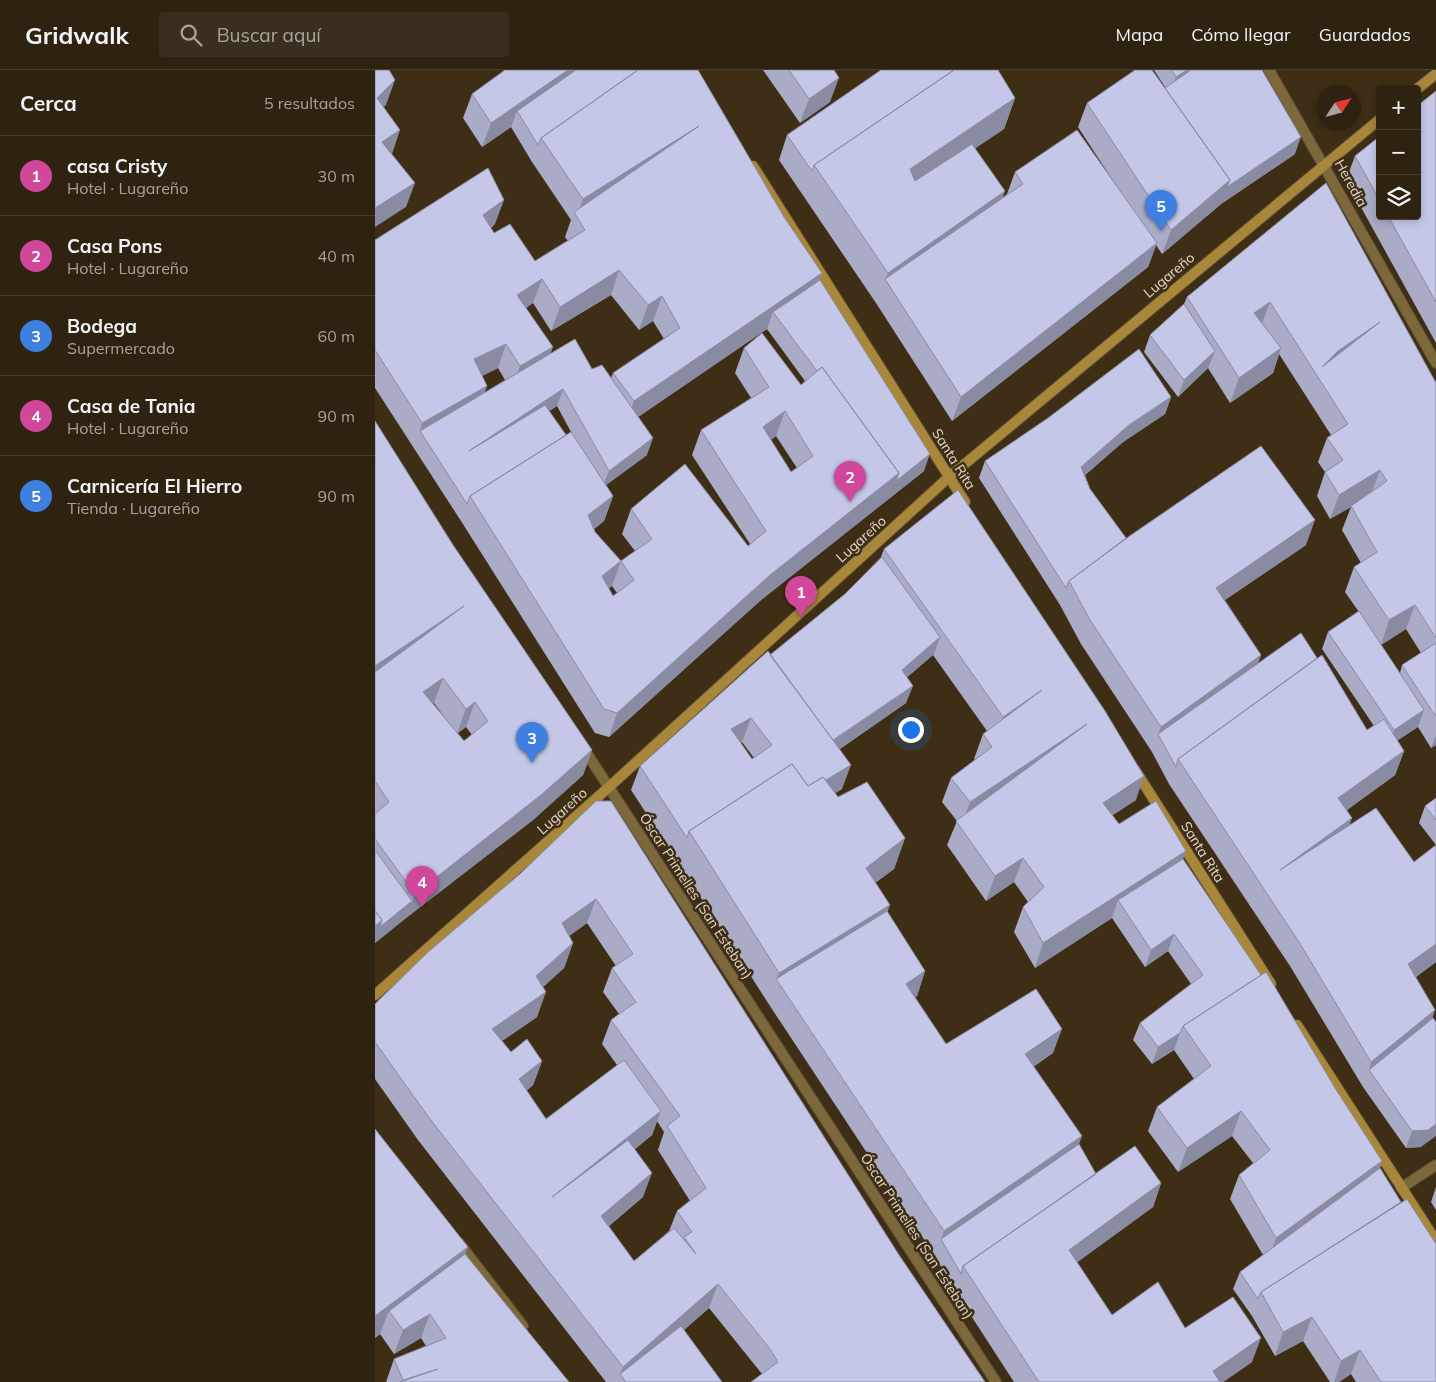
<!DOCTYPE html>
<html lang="es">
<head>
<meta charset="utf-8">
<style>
	:root { --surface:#2e2210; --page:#3a2f1e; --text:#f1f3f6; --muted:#a7a49f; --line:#493f30; --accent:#82d050 }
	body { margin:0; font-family:Mulish,sans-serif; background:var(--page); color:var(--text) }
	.controls { position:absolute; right:15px; top:15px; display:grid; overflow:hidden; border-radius:5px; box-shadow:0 2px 8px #0003 }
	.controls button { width:45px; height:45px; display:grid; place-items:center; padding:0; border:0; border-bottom:1px solid var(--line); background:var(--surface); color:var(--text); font:25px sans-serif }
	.compass { position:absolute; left:941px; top:15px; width:45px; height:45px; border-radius:50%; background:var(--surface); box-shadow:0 2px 8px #0003; rotate:54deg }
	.you { position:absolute; left:535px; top:659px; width:18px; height:18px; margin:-12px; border:4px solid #fff; border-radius:50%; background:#1a73e8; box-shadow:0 0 0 8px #1a73e833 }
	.badge { display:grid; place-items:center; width:32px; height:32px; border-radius:50%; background:var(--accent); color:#fff; font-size:16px; font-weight:700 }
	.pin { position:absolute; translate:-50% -41px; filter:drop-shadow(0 1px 2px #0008) }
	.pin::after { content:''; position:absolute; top:26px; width:18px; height:15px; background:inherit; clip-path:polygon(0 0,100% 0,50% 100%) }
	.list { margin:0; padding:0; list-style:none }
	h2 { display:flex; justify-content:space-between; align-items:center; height:65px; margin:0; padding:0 20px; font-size:21px }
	h2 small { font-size:16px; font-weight:400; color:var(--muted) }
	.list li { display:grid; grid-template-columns:32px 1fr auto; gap:15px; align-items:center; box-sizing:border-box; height:80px; padding:0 20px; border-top:1px solid var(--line) }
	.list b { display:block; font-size:19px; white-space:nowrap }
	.list p { margin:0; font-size:16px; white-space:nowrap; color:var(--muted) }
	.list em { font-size:16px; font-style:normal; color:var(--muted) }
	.icon { flex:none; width:28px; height:28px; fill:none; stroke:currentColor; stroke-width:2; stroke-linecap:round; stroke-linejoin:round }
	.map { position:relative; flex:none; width:1061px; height:1312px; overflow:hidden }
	header { display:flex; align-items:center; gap:30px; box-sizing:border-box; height:70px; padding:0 25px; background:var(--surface); border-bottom:1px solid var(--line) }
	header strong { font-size:24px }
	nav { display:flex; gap:28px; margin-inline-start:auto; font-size:18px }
	.search { width:350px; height:45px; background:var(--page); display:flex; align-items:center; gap:12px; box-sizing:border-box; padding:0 18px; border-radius:5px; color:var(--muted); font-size:19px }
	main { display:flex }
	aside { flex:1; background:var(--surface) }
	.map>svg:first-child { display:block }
</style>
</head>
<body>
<header>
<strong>Gridwalk</strong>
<div class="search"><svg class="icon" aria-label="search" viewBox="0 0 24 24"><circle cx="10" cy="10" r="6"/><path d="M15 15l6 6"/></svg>Buscar aquí</div>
<nav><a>Mapa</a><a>Cómo llegar</a><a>Guardados</a></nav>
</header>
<main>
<aside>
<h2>Cerca<small>5 resultados</small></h2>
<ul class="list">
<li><span class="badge" style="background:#d1479c">1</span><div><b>casa Cristy</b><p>Hotel · Lugareño</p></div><em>30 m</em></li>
<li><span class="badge" style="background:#d1479c">2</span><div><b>Casa Pons</b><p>Hotel · Lugareño</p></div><em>40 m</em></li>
<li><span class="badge" style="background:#3f7fe0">3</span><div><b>Bodega</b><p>Supermercado</p></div><em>60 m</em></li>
<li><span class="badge" style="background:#d1479c">4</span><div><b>Casa de Tania</b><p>Hotel · Lugareño</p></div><em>90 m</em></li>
<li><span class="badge" style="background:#3f7fe0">5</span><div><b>Carnicería El Hierro</b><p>Tienda · Lugareño</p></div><em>90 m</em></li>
</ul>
</aside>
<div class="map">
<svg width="1061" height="1312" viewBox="0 0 1061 1312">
	<rect width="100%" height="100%" fill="#3e2e15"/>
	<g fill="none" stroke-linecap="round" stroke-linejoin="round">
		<!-- street casing -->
		<g stroke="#594932" stroke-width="12">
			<path id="street" d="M894,0L1061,293
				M207,676L621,1312
				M1026,1118L1061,1095
				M84,1173L148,1256"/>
		</g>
		<!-- secondary casing -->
		<g stroke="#594932" stroke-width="12">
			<path id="secondary" d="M1042,19L1061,4
				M378,96L590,432
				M760,700L896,914
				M0,925L234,717L574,407L1005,49
				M922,955L1061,1171"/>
		</g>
		<!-- street -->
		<use href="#street" stroke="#7d683b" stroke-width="10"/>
		<!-- secondary -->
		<use href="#secondary" stroke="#a8863a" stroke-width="10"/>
	</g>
	<!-- wall -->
	<path fill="#a9abc7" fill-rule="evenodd" d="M130,0L445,210L549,401L386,530L234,667L220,663L86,451L0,318V170L120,154L116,158L119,163L160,191L193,171L190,167L196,150L157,92L136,57L107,77L88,48L97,24ZM236,225L264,260L278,251L289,269L238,303L236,308L217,299L175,284L151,238L158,233L176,261ZM392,259L430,311L426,315L369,278L360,303L376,328L326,360L317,385L375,474L373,476L256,439L247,464L260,481L246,491L220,462L219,459L229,451L238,426L231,415L272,385L263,347ZM123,298L130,310L109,323L112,316L107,306ZM182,336L196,362L191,365L174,341ZM401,366L422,398L416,402L396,370ZM237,516L242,523L238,526L234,518Z
		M388,0H459L455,32L425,53Z
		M779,0H887L920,84L846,134L787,184L781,175L773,197L577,351L501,233L404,90L412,65L640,28L629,59L600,78L628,127L632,124L640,102L744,120L703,57L712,33L790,17Z
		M1061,21V273L971,110L980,86L1005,66V146H1042Z
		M951,113L1061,313V675L1056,678L1043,657L1022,670L1029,681L1020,705L972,740L975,754L1039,792L1061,775L1044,753L1050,736L1061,728V892L1041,907L1058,948L1046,1077L1031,1078L988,1017L915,896L794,714L777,682L706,574L685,535L604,408L610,391L796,327L790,344L748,372L710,405L715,419L751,468L931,475L850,530L886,585L883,593L942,588L992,660L999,656L947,579L953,562L984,542L970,522L979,497L986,493L967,460L976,437L955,449L942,426L950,402L943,392L952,368L956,365L904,284L898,303L855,333L833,298L803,327L769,282L775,265L809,234L812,227ZM1031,559L1046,583L1027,595L1025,603L1006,575Z
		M0,351L78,475L217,680L208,705L158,750L31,848L0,873ZM58,633H59L71,649ZM91,657L97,665L89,671L83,663Z
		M509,479L761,730L737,745L744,754L808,789L1007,1091L1005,1098L1061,1312H981L976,1304L964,1312H955L928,1271L900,1286L877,1246L858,1219L865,1202L888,1185L855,1129L864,1105L878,1093L857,1066L803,1102L773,1061L782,1037L819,1009L799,980L777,994L758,970L765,953L816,914L793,881L770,897L737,848L660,898L639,862L648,837L653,832L639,812L611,831L572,775L582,751L567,732L576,708L600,690L599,689L608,664L612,661L558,585L532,607L531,633L465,679L467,719L460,723L463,727L530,768L519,799L500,813L512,841L550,901L542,926L540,927L571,974L678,983L658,997L704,1074L721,1104L786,1113L778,1137L702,1192L737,1245L810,1258L877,1292L848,1312H639L580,1221L560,1186L393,933L303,792L256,720L265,696L395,585L470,524L506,487ZM367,672L379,688L377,689L366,673Z
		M221,731L524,1185L610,1312L387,1304L334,1238L309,1260L347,1312H231L43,1070L0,1009V934L146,803ZM212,853L241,896L237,898L228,922L244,944L236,950L227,974L242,995L171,1049L151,1021L158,1015L167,991L136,982L127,971L162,947L168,917L189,898L198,873L194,866ZM282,1051L289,1062L283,1080L315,1131L302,1141L294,1161L259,1191L234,1156L268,1127L260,1079L277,1065Z
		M0,1059L90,1184L194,1312H11L19,1289L51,1276L46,1268L19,1284L5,1264L0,1268Z
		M1061,1117V1140L1056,1132Z"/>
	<!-- shaded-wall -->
	<path fill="#898ba2" d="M193,0H219L142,41L136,57L107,77L116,53Z
		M812,0H834L795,24L801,7Z
		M464,8L455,32L425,53L434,29Z
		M20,10L11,35L0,45L2,28Z
		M640,28L629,59L524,130L535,99Z
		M324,56L202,146L208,129Z
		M25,60L17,84L7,72Z
		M926,67L920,84L846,134L787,184L796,160L855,110Z
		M40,113L31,137L0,157V138Z
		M630,121L619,151L510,209L513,203Z
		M129,130L120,154L99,169L108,145Z
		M782,173L773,197L577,351L586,327Z
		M244,200L236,225L176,261L185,237Z
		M447,203L438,227L398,242L392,259L250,356L259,331Z
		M167,209L158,233L133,249L142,225Z
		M287,226L278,251L264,260L273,235Z
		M895,232L886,256L879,243Z
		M1005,252L947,297L963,281Z
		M131,274L123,298L90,314L99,289Z
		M178,277L169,301L136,320L145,296Z
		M906,278L898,303L855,333L864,308Z
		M840,281L833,298L803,327L809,310Z
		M112,316L103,340L45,361L47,353Z
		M188,319L182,336L88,398L94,381Z
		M796,327L790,344L748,372L700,414L706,397L754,355Z
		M410,341L401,366L379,382L388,357Z
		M278,368L272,385L227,418L234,401Z
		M555,384L549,401L386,530L234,667L242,643L395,505L524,403Z
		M1005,400L996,425L955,449L964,425Z
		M238,426L229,451L205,470L213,445Z
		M940,450L931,475L832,542L841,518Z
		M246,491L237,516L218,530L227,506Z
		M1040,535L1031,559L1006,575L1014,550Z
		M89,536L0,615V596Z
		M565,567L559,584L521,617L527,600Z
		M886,585L877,609L783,664L786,657Z
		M68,608L59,633L40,647L48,622Z
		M538,616L531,633L447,691L453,674Z
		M667,620L619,671L628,647Z
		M100,632L91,657L82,663L91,639Z
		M1049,640L1043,657L1013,677L1019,660Z
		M376,648L367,672L347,684L356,659Z
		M712,654L586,757L595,732Z
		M1061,665V675L1056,678Z
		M217,680L208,705L158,750L31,848L40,824Z
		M1029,681L1020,705L954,753L963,728Z
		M476,695L467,719L422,747L430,723Z
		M769,706L761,730L720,757L728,733Z
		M977,748L969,772L905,800Z
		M530,768L519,799L480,828L491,798Z
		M811,781L802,806L743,830L737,848L660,898L668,873Z
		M648,788L639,812L611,831L620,806Z
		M221,829L212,853L178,878L187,853Z
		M37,831L31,848L0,873V856L7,850Z
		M515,835L504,865L401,909L404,903Z
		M799,864L793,881L770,897L776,880Z
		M198,873L189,898L152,931L161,906Z
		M1061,874V892L1024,918L1033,894Z
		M550,901L542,926L522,938L531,914Z
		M171,922L162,947L109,983L117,959Z
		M1060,940L1052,965L994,1000L996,992Z
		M687,959L678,983L641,1009L650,984Z
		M805,963L799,980L777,994L783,977Z
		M167,991L158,1015L135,1034L144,1009Z
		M286,1041L277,1065L168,1152L177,1127Z
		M866,1041L857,1066L803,1102L812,1078Z
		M1061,1054V1066L1046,1077L1031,1078L1037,1061Z
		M707,1066L698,1091L566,1169L569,1161Z
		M1007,1091L998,1115L892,1192L901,1168Z
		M277,1103L268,1127L217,1170L226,1146Z
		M786,1113L778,1137L685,1205L694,1180Z
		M93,1177L82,1208L14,1241L5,1264L0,1268V1246Z
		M343,1214L334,1238L250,1312L245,1304L248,1297Z
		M55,1244L46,1268L19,1284L28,1260Z
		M937,1247L928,1271L900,1286L908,1262Z
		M886,1268L877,1292L848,1312H834L838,1301Z
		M985,1280L976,1304L964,1312H959L966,1291Z"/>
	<!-- building -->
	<path fill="#c4c7e7" stroke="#898ba2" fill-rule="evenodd" d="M0,0H14L20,10L2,28L25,60L7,72L40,113L0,138Z
		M130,0H193L116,53L97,24Z
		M201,0H263L166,68L163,75L142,41Z
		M263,0H323L409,147L447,203L259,331L238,303L305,258L287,226L273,235L244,200L185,237L167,209L142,225L178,277L145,296L131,274L99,289L112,316L47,353L0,280V170L113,98L129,130L108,145L119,163L135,154L160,191L210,160L199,142L324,56L208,129L166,68Z
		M414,0H459L464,8L434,29Z
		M506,0H579L439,95L437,101L412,65Z
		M579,0H623L640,28L535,99L540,111L597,74L630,121L513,203L439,95Z
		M760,0H777L855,110L796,160L712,33Z
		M797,0H812L801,7Z
		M816,0H887L926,67L852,117L855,110L790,18Z
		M1061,21V232L1013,146H1042V36Z
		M702,60L782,173L586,327L510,209L648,114L640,102Z
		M1005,66V131L980,86Z
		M951,113L1061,313V568L1040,535L1014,550L979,497L1002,482L976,436L1012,411L1005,400L964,425L950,402L968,390L952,368L973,354L895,232L879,243L906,278L864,308L812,227ZM1005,252L947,297L963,281Z
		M445,210L555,384L521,411L524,403L447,297L442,301L398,242Z
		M809,234L840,281L809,310L775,265Z
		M387,263L426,315L447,297L524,403L395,505L242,643L229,639L95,426L196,362L238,426L213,445L220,462L246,491L227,506L238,526L259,510L246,491L277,469L256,439L310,394L373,476L391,461L326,360L394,317L369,278ZM410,341L438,386L416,402L388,357Z
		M200,269L217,299L227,295L278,368L234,401L188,319L94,381L170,335L191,365L95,426L92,434L45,361Z
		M764,279L796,327L754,355L706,397L715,419L751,468L694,511L691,518L610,391L673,348Z
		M0,351L78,475L217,680L166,725L40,824L0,769V744L14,732L0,711V602L89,536L0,596V388L1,387L0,388ZM68,608L91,639L100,632L113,651L89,671L48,622Z
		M886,376L940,450L841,518L886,585L786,657L715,550L694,511L756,465Z
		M583,420L730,641L769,706L728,733L744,754L781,731L811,781L668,873L648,837L669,817L648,788L620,806L581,751L712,654L595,732L576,708L617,677L608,664L667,620L628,647L509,479Z
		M507,487L565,567L527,600L538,616L458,670L395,585L470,524Z
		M984,541L1049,640L1019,660L953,562Z
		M926,563L942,588L803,689L801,697L783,664Z
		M1061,573V647L1027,595Z
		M393,581L476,695L451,710L448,707L433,716L417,694L314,761L312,768L265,696ZM376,648L397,675L377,689L356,659Z
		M947,585L992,660L1009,649L1029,681L963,728L977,748L905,800L1001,738L1039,792L1061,775V874L1033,894L1060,940L996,992L924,872L803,689Z
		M417,694L433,716L448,707L463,727L492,712L530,768L491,798L515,835L404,903L314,761Z
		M1061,728V750L1050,736Z
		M221,731H236L524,1185L610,1312H376L403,1292L395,1279L343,1214L248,1297L52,1045L0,972V934L52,883L146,803ZM221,829L258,884L237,898L261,932L236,950L305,1046L292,1056L331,1118L302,1141L317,1162L309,1167L321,1184L299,1158L259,1191L226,1146L277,1103L253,1070L177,1127L286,1041L249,990L171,1049L144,1009L167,991L152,969L136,982L117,959L171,922L161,906L198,873L187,853Z
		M0,780L37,831L5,857L7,850L0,841Z
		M808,789L886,905L808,956L805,963L783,977L765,953L828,905L799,864L776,880L743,830Z
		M0,841L7,850L0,856Z
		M512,841L550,901L531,914L571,974L661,919L687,959L650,984L707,1066L569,1161L401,909Z
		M891,902L960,1018L1007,1091L901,1168L864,1105L895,1080L866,1041L812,1078L782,1037L836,996L808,956Z
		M1058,948L1061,952V1054L1053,1060L1037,1061L994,1000Z
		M0,1059L93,1177L0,1246Z
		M704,1074L721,1104L588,1196L586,1204L566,1169Z
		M760,1076L786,1113L694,1180L737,1245L783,1212L810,1258L858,1227L886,1268L838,1301L845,1312H664L588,1196Z
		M1005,1098L1026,1132L886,1222L883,1229L865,1202Z
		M1032,1129L1061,1174V1312H1006L985,1280L966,1291L937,1247L908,1262L886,1222Z
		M90,1184L194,1312H25L63,1299L28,1310L19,1289L71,1268L55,1244L28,1260L14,1241Z
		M306,1256L347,1312H251L245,1304Z"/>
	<g text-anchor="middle" stroke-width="5" stroke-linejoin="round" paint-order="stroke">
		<!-- street labels -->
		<g font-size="14" fill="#e4d9cb" stroke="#3e2e15">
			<text transform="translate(976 113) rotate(61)" y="5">Heredia</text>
			<text transform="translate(794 205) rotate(-40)" y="5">Lugareño</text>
			<text transform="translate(579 389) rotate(58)" y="5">Santa Rita</text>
			<text transform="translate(486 469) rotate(-42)" y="5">Lugareño</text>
			<text transform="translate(187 741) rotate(-42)" y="5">Lugareño</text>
			<text transform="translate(828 782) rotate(58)" y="5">Santa Rita</text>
			<text transform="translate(321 826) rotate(57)" y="5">Óscar Primelles (San Esteban)</text>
			<text transform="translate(542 1166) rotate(57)" y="5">Óscar Primelles (San Esteban)</text>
		</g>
	</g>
</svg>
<div class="controls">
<button>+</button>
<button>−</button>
<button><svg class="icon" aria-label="layers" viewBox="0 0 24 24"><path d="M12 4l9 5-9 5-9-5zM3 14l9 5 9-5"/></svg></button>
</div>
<svg class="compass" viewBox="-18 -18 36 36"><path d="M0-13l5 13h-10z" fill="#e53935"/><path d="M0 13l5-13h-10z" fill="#a7a49f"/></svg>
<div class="you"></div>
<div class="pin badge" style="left:426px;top:547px;background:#d1479c">1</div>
<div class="pin badge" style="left:475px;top:432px;background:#d1479c">2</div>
<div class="pin badge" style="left:157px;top:693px;background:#3f7fe0">3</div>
<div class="pin badge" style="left:47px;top:837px;background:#d1479c">4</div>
<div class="pin badge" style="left:786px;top:161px;background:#3f7fe0">5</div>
</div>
</main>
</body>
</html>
